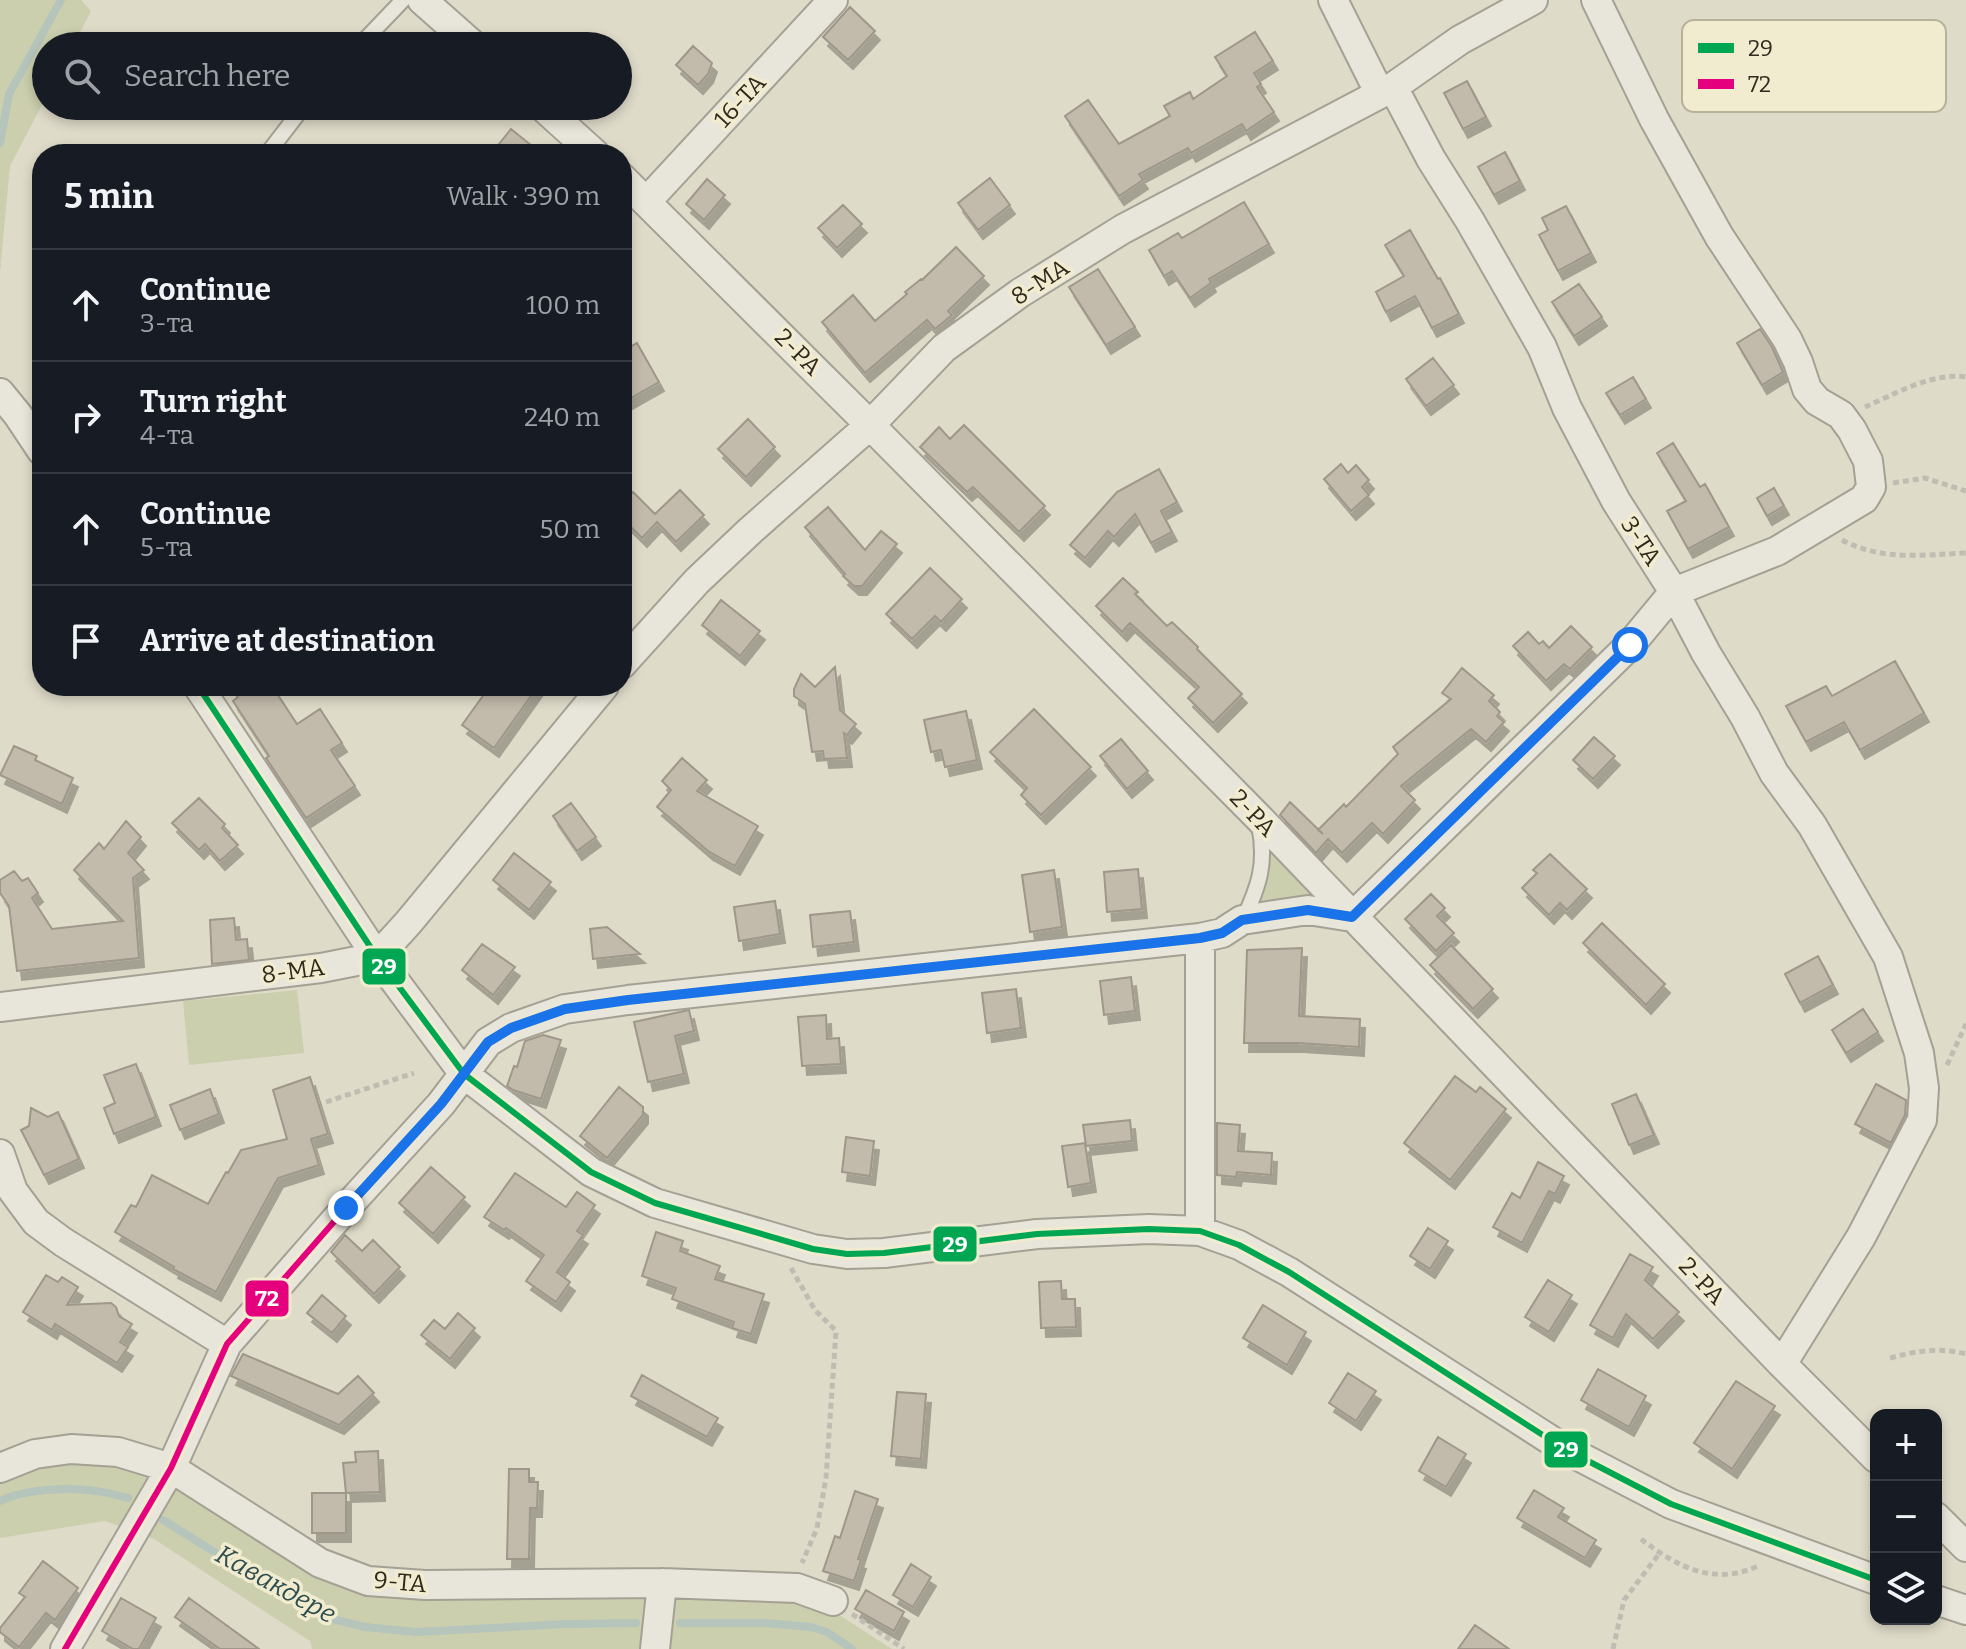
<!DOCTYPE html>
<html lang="en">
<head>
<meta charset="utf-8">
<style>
	:root { --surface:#171b24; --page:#20242c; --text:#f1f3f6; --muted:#9ea1a6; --line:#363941 }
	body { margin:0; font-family:Bitter,serif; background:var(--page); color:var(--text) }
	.controls { position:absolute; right:24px; bottom:24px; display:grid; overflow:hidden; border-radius:16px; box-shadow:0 4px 12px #0003 }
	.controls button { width:72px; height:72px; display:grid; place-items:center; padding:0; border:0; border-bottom:2px solid var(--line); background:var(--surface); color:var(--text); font:40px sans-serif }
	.stop { position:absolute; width:24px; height:24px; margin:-18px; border:6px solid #1a73e8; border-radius:50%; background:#fff }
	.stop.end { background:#1a73e8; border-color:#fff; box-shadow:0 2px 8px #0008 }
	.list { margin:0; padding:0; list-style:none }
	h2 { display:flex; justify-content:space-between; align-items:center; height:104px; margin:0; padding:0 32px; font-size:34px }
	h2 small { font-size:26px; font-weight:400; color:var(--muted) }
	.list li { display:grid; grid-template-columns:52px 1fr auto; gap:24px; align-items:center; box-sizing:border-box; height:112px; padding:0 32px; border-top:2px solid var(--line) }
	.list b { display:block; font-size:30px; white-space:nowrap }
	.list p { margin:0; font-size:26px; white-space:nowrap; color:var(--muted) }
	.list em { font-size:26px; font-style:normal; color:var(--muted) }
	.icon { flex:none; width:44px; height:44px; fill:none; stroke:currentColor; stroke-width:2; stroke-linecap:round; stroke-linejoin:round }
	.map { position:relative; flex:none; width:1966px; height:1649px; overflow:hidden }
	.search { position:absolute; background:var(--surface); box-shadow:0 4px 12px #0003; left:32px; top:32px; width:600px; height:88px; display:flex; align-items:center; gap:20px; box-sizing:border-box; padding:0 28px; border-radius:44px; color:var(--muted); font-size:30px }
	.panel { position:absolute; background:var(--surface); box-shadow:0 4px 12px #0003; left:32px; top:144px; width:600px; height:552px; border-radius:32px }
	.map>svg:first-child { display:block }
</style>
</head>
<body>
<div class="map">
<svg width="1966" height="1649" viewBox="0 0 1966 1649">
	<defs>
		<filter id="shadow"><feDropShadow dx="5" dy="9" stdDeviation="0" flood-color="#0004"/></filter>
	</defs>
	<rect width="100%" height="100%" fill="#dfdbc9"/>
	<!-- green -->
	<path fill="#cbcfad" d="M0,0H81L91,11L73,46H46V97L10,166L0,272Z
		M1257,816L1352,917L1242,920L1253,898Z
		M297,990L304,1053L189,1065L183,1001Z
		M68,1458L150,1470L333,1583L794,1596L830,1609L892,1649H312L310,1641L154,1539L105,1521L0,1538V1478Z"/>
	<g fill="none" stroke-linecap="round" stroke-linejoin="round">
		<!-- stream -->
		<path stroke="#b5c5bc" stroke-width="8" d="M0,143L9,94L61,0
			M0,1501C25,1489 68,1487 96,1491C107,1492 118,1496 128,1498
			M163,1520L271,1587L328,1618L365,1627L416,1632L566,1624L636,1623
			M680,1623H765L811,1627L827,1632L852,1649"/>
	</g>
	<!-- building -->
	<path fill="#c2baab" stroke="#9e978a" stroke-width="2" filter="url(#shadow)" d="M850,7L875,31L848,60L823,37Z
		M1255,32L1273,61L1254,73L1261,84L1257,87L1274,112L1246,131L1242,124L1191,153L1188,148L1139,174L1143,180L1119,196L1065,116L1088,100L1119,144L1170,116L1164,106L1190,92L1193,99L1227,76L1215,57Z
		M693,46L712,63L708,74L698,85L676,65Z
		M1467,81L1486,117L1463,129L1444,93Z
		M511,129L542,154H491Z
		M1505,152L1520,181L1494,195L1478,167Z
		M990,178L1010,205L978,230L958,203Z
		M707,179L725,195L704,220L686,204Z
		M1244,202L1269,244L1209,279L1211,283L1190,298L1172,271L1164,276L1149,250L1178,233L1182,238Z
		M843,205L862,224L837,248L818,228Z
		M1566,206L1591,253L1558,271L1539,235L1548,230L1542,218Z
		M1410,230L1438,279L1440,278L1459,314L1432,328L1415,296L1386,312L1376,292L1404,276L1385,245Z
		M956,247L984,276L948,311L952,315L935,329L927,320L865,373L822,322L853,295L875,321L907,294L905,292L921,279L922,280Z
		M1098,269L1135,327L1106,345L1069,287Z
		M1579,284L1602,317L1574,336L1552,302Z
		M1760,329L1772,347L1783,372L1762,385L1737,343Z
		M637,343L659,382L622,403V352Z
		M1433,358L1454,385L1426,406L1406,379Z
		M1633,377L1646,399L1620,415L1606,393Z
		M748,419L775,447L746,477L718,449Z
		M964,425L1045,506L1019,532L973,487L967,492L920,447L939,427L950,439Z
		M1673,443L1700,487L1705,484L1729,527L1688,549L1667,511L1686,501L1657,453Z
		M1341,464L1348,473L1356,465L1369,480L1362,487L1369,495L1351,511L1324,479Z
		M1159,469L1177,502L1161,511L1172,532L1151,543L1135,514L1114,537L1108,531L1085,558L1070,545L1117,492Z
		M1774,488L1784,506L1767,516L1757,498Z
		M680,490L704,515L676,542L657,522L642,538L622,518V503L633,492L655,514Z
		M828,507L865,550L881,531L897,544L862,586H854L843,576L845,574L805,527Z
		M930,568L962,599L941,622L935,616L912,639L886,614Z
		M1123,578L1138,592L1135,594L1167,626L1172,622L1198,647L1197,649L1242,694L1213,723L1188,698L1199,687L1130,623L1122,632L1096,606Z
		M721,600L760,631L740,656L702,625Z
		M1571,626L1592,647L1570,669L1564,664L1546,681L1513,646L1528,632L1539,644L1543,641L1549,648Z
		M1895,661L1924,713L1860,750L1844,722L1806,742L1786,706L1826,686L1832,696Z
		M835,667L840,710L856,724L847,735L844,733L847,758L824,759L823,751L812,752L805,704L794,696V689L801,674L815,687Z
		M1462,668L1494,695L1489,701L1500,712L1497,716L1504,722L1486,742L1471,729L1401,786L1415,800L1383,834L1372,823L1342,853L1328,839L1316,853L1280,815L1290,802L1323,834L1318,830L1344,804L1346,807L1398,754L1393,747L1451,699L1442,693Z
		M231,686H272L297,724L320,709L342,743L331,750L355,786L306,818L266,758L269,756L233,701L238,697Z
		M490,686H538L494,748L462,725Z
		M1034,709L1091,767L1041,815L1021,795L1027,788L990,752Z
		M966,711L977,760L945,767L941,750L931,752L924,720Z
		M1594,737L1615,756L1593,779L1573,760Z
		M1121,739L1148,771L1127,789L1100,756Z
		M14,746L37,756L35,760L73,778L62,804L0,775Z
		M682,758L707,780L697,791L758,826L735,866L708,851L657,807L671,790L662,781Z
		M199,798L225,824L222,828L238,845L220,861L205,844L199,850L172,823Z
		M571,803L596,837L577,851L553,816Z
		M126,821L141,837L128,853L144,870L133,878L139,958L17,971L9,906L0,893V880L14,871L22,881L28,878L38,893L32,898L52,929L123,921L74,870L99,843L104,849Z
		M514,853L551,882L529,910L493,880Z
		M1550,854L1587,889L1567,910L1560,903L1549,915L1522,888L1537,873L1533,870Z
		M1138,869L1142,909L1107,912L1104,872Z
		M1054,870L1062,927L1030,932L1022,875Z
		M1431,894L1445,908L1437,916L1454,933L1436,951L1405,919Z
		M775,901L780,934L739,941L734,907Z
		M850,911L854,942L813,947L810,915Z
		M234,918L236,940L247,939L249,960L212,964L210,920Z
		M1602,923L1665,984L1646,1005L1583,943Z
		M607,927L640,954L593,959L590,929Z
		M482,944L515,967L493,995L462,970Z
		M1451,945L1493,989L1473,1009L1430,965Z
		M1302,948L1299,1016L1360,1019L1359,1047L1298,1043H1244L1247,950Z
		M1818,956L1833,985L1800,1003L1785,974Z
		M1131,977L1135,1011L1104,1015L1100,981Z
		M1016,989L1021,1028L987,1033L982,993Z
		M1863,1009L1878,1032L1846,1053L1832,1030Z
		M689,1010L694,1031L675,1036L684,1074L648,1082L634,1022Z
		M826,1015L827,1039L839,1038L841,1064L802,1066L798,1017Z
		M543,1035L561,1040L541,1099L513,1090L507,1086L514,1066L517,1067L525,1041Z
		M136,1064L156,1117L114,1134L104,1108L115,1103L104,1075Z
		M1455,1076L1476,1092L1480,1087L1506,1109L1450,1180L1404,1143Z
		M310,1077L328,1134L311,1139L319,1165L278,1178L216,1292L173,1269L174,1267L115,1232L131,1205L136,1207L152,1175L208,1204L226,1172L228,1173L241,1150L287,1139L273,1090Z
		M1876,1084L1906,1100L1905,1115L1891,1143L1855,1124Z
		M619,1087L643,1107V1115L607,1158L580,1136Z
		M210,1089L219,1114L180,1130L170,1105Z
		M1636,1094L1654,1135L1629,1145L1612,1104Z
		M31,1108L48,1117L58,1112L79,1159L44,1175L21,1130L29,1126Z
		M1130,1120L1132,1141L1086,1146L1083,1125Z
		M1217,1123L1240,1125L1238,1151L1272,1153L1271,1175L1237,1172L1236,1177L1217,1175Z
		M846,1137L874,1141L870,1176L842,1172Z
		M1085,1143L1091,1183L1068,1187L1062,1146Z
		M1538,1162L1564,1176L1555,1194L1549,1191L1522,1243L1493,1227L1512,1193L1520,1198Z
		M431,1167L465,1197L433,1234L399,1203Z
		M515,1173L566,1207L577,1192L595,1205L577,1231L583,1235L557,1272L570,1282L556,1302L526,1281L544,1255L506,1228L504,1230L484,1217Z
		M1428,1228L1448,1241L1430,1269L1410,1256Z
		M656,1232L683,1241L680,1251L720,1266L715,1279L764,1294L751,1334L732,1328L734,1322L672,1299L676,1288L642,1276Z
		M345,1235L362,1251L373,1240L400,1267L374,1294L331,1252Z
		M1630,1254L1653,1267L1645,1280L1679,1312L1653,1339L1626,1314L1613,1338L1590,1325Z
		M46,1275L58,1282L62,1277L78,1287L67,1305L111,1303L116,1307L119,1316L132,1324L120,1342L128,1347L117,1363L55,1324L52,1330L23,1312Z
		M1548,1280L1572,1295L1549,1332L1525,1317Z
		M1061,1281L1062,1299H1075L1076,1327L1041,1328L1039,1282Z
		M322,1295L346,1316L332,1333L307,1313Z
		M1263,1305L1306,1332L1287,1365L1243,1338Z
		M458,1313L475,1328L450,1359L421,1335L434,1320L445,1329Z
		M243,1354L338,1394L358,1376L374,1393L339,1425L231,1376Z
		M1598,1369L1646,1396L1629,1427L1581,1400Z
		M1348,1373L1376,1391L1356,1421L1329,1403Z
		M642,1375L718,1418L707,1437L631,1396Z
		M1736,1381L1775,1406L1732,1469L1694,1443Z
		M897,1392L926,1394L921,1459L891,1456Z
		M1438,1437L1466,1454L1446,1487L1419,1471Z
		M378,1451L380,1492L346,1493L343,1463L356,1462L355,1452Z
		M509,1469H529V1482H538L537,1508H530L529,1559H507Z
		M1534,1490L1564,1508L1558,1517L1596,1540L1585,1558L1517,1518Z
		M855,1491L878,1499L858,1559L861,1560L854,1581L823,1571L835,1536L840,1538Z
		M312,1493H346V1533H312Z
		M43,1561L78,1588L55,1620L46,1613L19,1647L0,1632V1628L25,1597L19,1593Z
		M911,1564L931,1577L913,1607L893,1595Z
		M866,1590L904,1612L894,1631L855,1609Z
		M121,1598L156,1618L139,1649H133L102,1631Z
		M189,1598L259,1649H220L175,1617Z
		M1475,1625L1509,1649H1458Z"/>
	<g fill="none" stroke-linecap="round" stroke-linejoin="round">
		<!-- lane casing -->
		<g stroke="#a4a093" stroke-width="18">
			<path id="lane" d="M359,46L403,0
				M267,154L304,106
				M1243,920C1259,886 1267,863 1259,825"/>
		</g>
		<!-- street casing -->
		<g stroke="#a4a093" stroke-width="32">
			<path id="street" d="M422,0L474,46
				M1333,0L1380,94
				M1596,0L1654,119L1719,236L1787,339L1798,362L1807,389L1817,401L1841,415L1852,430L1868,461L1871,487L1864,499L1777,551L1674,592L1706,653L1745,717L1774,773L1812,825L1888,957L1919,1053L1924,1088L1922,1120L1861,1237L1782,1364
				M542,106L595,154
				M622,178L870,425L1257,816L1782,1364L1876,1458
				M647,201L833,0
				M0,393L18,415L42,451
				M622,664L697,581L751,530L870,425L944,348L1020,293L1123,229L1393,87L1460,40L1533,0
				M198,686L377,957L464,1074L591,1172L655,1203L813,1249L847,1254L884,1253L1037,1234L1149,1229L1200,1231L1239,1245L1289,1272L1563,1448L1671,1504L1876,1580
				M1352,917L1630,645L1674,592L1616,501L1567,408L1542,347L1470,221L1431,159L1393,87
				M0,1007L321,968L377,957L408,923L604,686
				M0,1154L13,1191L36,1222L63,1242L227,1344
				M1200,1231V938
				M0,1468L35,1454L71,1449L118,1452L171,1468L320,1563L368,1581L425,1585L662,1583L797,1588L833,1601
				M1936,1517L1966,1547
				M1936,1600L1966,1610
				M65,1649L171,1468L227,1344L346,1208L441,1104L488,1042L511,1028L565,1009L628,1000L1200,938L1222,933L1242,920L1308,910L1352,917
				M655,1649L662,1583"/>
		</g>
		<!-- path -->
		<path stroke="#c0bcb2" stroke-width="5" stroke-dasharray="6 4" stroke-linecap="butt" d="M1865,407C1895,394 1932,372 1966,377
			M1893,483L1925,478L1966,491
			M1842,540C1883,561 1921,555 1966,553
			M1947,1065L1966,1024
			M326,1102L414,1073
			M791,1268L815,1310L836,1331L826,1478L817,1528L802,1563
			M1890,1358C1916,1351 1940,1347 1966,1354
			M1641,1539C1677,1567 1715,1587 1760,1565
			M852,1614L904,1649
			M1613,1649L1624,1600L1659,1554"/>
		<!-- lane -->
		<use href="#lane" stroke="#e8e5da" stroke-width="14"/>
		<!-- street -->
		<use href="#street" stroke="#e8e5da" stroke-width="28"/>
		<!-- bus-1 casing -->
		<g stroke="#f1ebcf" stroke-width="12">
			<path id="bus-1" d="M198,686L377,957L464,1074L591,1172L655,1203L813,1249L847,1254L884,1253L1037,1234L1149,1229L1200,1231L1239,1245L1289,1272L1563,1448L1671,1504L1876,1580"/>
		</g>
		<!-- bus-2 casing -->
		<g stroke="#f1ebcf" stroke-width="12">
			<path id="bus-2" d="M65,1649L171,1468L227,1344L346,1208L441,1104L488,1042L511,1028L565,1009L628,1000L1200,938L1222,933L1242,920L1308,910L1352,917"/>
		</g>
		<!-- bus-1 -->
		<use href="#bus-1" stroke="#00a651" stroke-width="6"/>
		<!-- bus-2 -->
		<use href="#bus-2" stroke="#e5007d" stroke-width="6"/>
	</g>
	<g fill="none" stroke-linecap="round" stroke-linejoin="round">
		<!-- route -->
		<path stroke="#1a73e8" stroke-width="10" d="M346,1208L441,1104L488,1042L511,1028L565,1009L628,1000L1200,938L1222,933L1242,920L1308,910L1352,917L1630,645"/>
	</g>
	<g text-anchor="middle" stroke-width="7" stroke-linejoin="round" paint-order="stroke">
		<!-- street labels -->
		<g font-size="24" fill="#31291d" stroke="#f1ebcf">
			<text transform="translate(740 101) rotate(-47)" y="8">16-ТА</text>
			<text transform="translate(1040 282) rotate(-33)" y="8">8-МА</text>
			<text transform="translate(798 352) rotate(45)" y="8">2-РА</text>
			<text transform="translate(1641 541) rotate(57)" y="8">3-ТА</text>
			<text transform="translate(1253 813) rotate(46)" y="8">2-РА</text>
			<text transform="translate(293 971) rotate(-8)" y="8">8-МА</text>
			<text transform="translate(1702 1281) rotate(46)" y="8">2-РА</text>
			<text transform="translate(400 1582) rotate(5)" y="8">9-ТА</text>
		</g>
		<!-- water labels -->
		<g font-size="26" font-style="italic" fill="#2e4d4f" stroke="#f1ebcf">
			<text transform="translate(276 1584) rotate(29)" y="9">Кавакдере</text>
		</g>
	</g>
	<!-- legend -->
	<rect x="1682" y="20" width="264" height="92" rx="12" fill="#f1ebcf" stroke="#b7b19a" stroke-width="2"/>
	<rect x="1698" y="43" width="36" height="10" fill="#00a651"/>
	<rect x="1698" y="79" width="36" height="10" fill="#e5007d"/>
	<g font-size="22" fill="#31291d">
		<text x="1748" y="56">29</text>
		<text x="1748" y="92">72</text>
	</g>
	<g stroke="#f1ebcf" stroke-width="3">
		<rect x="361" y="947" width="46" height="39" rx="8" fill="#00a651"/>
		<rect x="932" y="1225" width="46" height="38" rx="8" fill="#00a651"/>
		<rect x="244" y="1279" width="46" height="39" rx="8" fill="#e5007d"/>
		<rect x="1543" y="1430" width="46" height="39" rx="8" fill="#00a651"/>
	</g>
	<g font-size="22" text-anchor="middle" font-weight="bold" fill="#fff">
		<text x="384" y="974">29</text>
		<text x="955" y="1252">29</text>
		<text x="267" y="1306">72</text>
		<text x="1566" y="1457">29</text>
	</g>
</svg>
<div class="controls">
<button>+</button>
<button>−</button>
<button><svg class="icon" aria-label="layers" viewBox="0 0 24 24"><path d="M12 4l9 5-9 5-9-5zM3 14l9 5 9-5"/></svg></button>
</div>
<div class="stop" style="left:1630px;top:645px"></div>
<div class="stop end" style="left:346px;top:1208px"></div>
<div class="search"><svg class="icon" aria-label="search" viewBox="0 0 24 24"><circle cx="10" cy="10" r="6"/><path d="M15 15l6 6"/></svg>Search here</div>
<section class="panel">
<h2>5 min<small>Walk · 390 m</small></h2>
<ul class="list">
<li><svg class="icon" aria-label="ahead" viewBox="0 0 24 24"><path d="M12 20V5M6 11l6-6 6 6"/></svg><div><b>Continue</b><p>3-та</p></div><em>100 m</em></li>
<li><svg class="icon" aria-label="right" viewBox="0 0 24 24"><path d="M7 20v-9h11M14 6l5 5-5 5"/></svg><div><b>Turn right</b><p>4-та</p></div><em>240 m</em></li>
<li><svg class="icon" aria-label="ahead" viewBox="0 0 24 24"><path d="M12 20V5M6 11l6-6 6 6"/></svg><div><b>Continue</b><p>5-та</p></div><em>50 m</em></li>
<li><svg class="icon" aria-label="arrive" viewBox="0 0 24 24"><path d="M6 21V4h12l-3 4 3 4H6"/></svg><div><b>Arrive at destination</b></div></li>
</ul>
</section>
</div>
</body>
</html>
